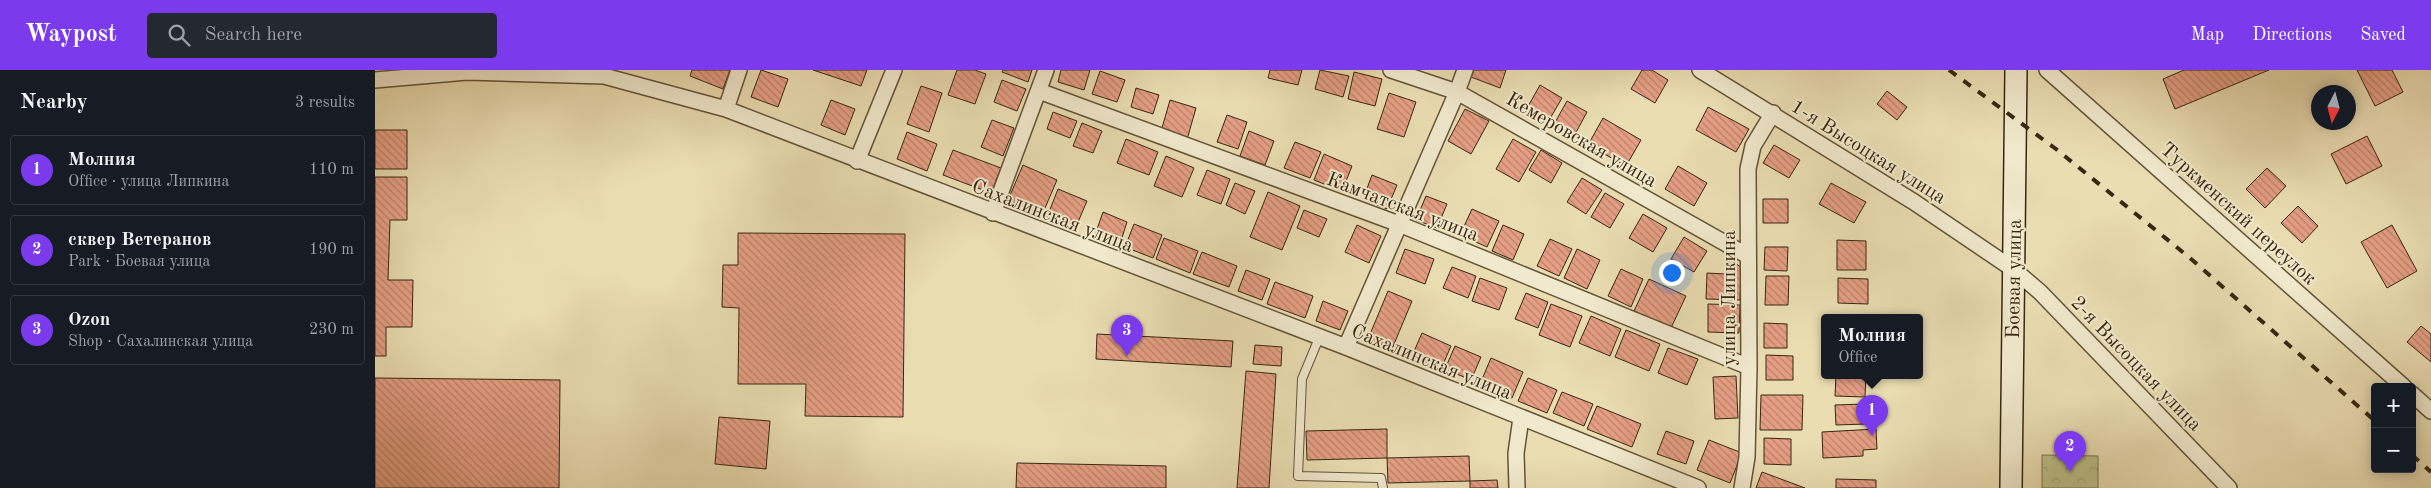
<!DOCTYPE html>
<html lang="en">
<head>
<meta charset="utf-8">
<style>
	:root { --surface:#171b24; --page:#242831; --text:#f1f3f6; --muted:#9ea1a6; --line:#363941; --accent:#7c3aed }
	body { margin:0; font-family:"Old Standard TT",serif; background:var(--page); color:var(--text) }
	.controls { position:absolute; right:15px; bottom:15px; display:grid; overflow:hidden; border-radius:5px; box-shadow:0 2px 12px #0003 }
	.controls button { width:45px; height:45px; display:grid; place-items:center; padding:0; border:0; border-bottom:1px solid var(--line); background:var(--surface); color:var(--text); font:25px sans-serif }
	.compass { position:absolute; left:1936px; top:15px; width:45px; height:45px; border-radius:50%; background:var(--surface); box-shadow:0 2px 12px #0003; rotate:186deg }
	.you { position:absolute; left:1296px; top:202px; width:18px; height:18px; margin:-12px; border:4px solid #fff; border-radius:50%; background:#1a73e8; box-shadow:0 0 0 8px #1a73e833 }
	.badge { display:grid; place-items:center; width:32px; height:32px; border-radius:50%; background:var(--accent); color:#fff; font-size:16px; font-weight:700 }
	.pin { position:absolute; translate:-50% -41px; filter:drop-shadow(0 1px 2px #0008) }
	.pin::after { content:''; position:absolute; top:26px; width:18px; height:15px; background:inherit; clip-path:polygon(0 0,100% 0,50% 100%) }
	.popup { position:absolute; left:1446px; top:244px; width:102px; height:65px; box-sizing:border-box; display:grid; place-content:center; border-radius:5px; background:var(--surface); filter:drop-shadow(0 1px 4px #0005); font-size:16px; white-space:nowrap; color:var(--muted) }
	.popup b { font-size:19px; color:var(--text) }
	.popup::after { content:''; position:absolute; left:50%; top:100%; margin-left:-10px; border:10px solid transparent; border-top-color:var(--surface) }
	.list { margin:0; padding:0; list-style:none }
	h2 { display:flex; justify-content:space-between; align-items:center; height:65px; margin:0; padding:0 20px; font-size:21px }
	h2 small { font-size:16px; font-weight:400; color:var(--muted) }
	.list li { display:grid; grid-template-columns:32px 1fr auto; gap:15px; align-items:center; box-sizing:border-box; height:70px; margin:0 10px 10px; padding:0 10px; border:1px solid var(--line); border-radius:5px }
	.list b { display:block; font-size:19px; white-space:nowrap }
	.list p { margin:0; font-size:16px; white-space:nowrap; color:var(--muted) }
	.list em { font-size:16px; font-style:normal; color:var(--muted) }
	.icon { flex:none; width:28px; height:28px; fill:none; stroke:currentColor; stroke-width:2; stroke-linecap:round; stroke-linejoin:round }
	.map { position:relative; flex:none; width:2056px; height:418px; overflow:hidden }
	header { display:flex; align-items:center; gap:30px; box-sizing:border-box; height:70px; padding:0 25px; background:var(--accent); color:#fff }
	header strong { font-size:24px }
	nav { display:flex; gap:28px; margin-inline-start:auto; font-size:18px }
	.search { width:350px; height:45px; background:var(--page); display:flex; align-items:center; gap:12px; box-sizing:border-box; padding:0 18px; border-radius:5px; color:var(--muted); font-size:19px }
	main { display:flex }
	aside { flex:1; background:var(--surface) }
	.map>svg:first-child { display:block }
</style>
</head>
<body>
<header>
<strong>Waypost</strong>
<div class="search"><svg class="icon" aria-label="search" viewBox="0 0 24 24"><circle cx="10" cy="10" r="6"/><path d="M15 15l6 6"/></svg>Search here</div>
<nav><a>Map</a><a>Directions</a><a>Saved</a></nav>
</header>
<main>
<aside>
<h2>Nearby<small>3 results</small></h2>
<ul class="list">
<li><span class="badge">1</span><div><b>Молния</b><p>Office · улица Липкина</p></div><em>110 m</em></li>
<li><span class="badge">2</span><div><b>сквер Ветеранов</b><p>Park · Боевая улица</p></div><em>190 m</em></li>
<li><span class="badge">3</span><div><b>Ozon</b><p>Shop · Сахалинская улица</p></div><em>230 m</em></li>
</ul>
</aside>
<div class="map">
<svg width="2056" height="418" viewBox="0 0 2056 418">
	<defs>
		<pattern id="forest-crowns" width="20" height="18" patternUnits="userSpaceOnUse" patternTransform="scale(1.25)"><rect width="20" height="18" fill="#bcbf88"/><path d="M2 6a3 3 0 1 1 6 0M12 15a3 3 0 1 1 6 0" fill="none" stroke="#a2a474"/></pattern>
		<pattern id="building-back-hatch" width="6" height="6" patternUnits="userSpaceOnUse" patternTransform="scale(1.25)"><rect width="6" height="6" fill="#e69f85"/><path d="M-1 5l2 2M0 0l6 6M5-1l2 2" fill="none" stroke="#bb826b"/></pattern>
	</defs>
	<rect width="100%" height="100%" fill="#eaddb2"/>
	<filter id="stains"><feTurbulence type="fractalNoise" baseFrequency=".004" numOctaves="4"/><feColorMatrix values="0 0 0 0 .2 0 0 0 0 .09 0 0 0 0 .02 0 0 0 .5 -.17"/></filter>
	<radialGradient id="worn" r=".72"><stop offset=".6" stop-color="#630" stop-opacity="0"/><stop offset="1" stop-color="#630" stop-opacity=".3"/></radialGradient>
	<!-- forest -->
	<path fill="url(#forest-crowns)" stroke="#7a734c" d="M1667,385L1723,386V418H1667Z"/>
	<!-- building -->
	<path fill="url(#building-back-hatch)" stroke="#382710" d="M317,0H355L348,19L315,6Z
		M386,0L413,9L403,37L376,27Z
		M438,0H492L486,16Z
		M582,0H600L611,4L600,34L573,25Z
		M628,0H657L653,12L627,2Z
		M686,0H715L709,20L683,12Z
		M895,0H927L923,15L893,8Z
		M945,0L974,6L968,27L940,19Z
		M1099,0H1131L1125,18L1096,7Z
		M1267,0H1277L1293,10L1280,33L1256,19Z
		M1809,0H1894L1800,39L1788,9Z
		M1982,0H2017L2028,22L2000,36Z
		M725,1L750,10L742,32L717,24Z
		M979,2L1007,9L1000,36L973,29Z
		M627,10L651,19L642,41L619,32Z
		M1165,15L1187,28L1173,52L1151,40Z
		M546,16L567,23L554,62L532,54Z
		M761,18L784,25L778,44L756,37Z
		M1512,21L1532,37L1522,50L1502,34Z
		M1014,23L1041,32L1029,67L1002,59Z
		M456,30L480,39L470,65L446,55Z
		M795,30L821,38L811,73L785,65Z
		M1192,31L1212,42L1198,68L1178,56Z
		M1333,37L1374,59L1361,82L1321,60Z
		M1090,39L1114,51L1096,84L1073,71Z
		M678,42L702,51L695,68L672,59Z
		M852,45L872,52L863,79L842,72Z
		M1228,48L1266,70L1251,96L1213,75Z
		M617,50L639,58L628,86L606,77Z
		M707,53L727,61L718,83L698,76Z
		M0,60H32V99H0Z
		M874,61L899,71L890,95L865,86Z
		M532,62L562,74L552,101L522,89Z
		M1992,66L2007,96L1971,114L1956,84Z
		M751,69L783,82L774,105L742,93Z
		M1138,69L1161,82L1144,112L1121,99Z
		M920,72L946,82L935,108L909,98Z
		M1399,75L1425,90L1414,108L1388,93Z
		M578,80L626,98L616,123L568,105Z
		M1166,80L1187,93L1176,113L1154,100Z
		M949,84L977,96L967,121L939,110Z
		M791,86L819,98L807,127L779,116Z
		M648,95L682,110L667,145L633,130Z
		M1303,96L1332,113L1319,136L1290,119Z
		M1892,98L1911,116L1890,138L1871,119Z
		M832,100L855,109L846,134L822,125Z
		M997,105L1022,115L1012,139L988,129Z
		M0,107H32V150H15L13,210H38L37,257H11V286H0Z
		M1207,108L1227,120L1211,144L1192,132Z
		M860,113L880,121L870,144L851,135Z
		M1456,113L1491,132L1479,153L1444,134Z
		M683,119L712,131L700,159L672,147Z
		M893,122L925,136L907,180L875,167Z
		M1230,123L1249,134L1235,158L1216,147Z
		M1051,126L1072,134L1062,158L1041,150Z
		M1388,129H1413V153H1388Z
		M1923,136L1943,156L1927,173L1906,153Z
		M1097,139L1124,151L1112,177L1085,165Z
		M929,140L952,149L944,167L922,158Z
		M728,142L752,152L745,174L720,165Z
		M1268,144L1292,158L1278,182L1254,168Z
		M759,154L787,165L778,188L750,177Z
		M982,155L1006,166L994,193L970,182Z
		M1128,155L1149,164L1138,190L1117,181Z
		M2017,155L2042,201L2012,218L1986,172Z
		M363,163L530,164L528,347L430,346L431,314H363L364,238L347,237L348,195H363Z
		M1309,167L1332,181L1319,202L1296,189Z
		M789,168L823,181L815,203L781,189Z
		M1175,169L1197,179L1184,206L1162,196Z
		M1462,170L1491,171V200H1462Z
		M1390,177H1413L1412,201L1389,200Z
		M1030,179L1059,189L1050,214L1021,203Z
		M1202,179L1225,190L1212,219L1189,208Z
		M827,182L862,196L854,217L818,204Z
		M1355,190L1366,197L1365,230L1331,229L1332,203L1350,204Z
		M1077,197L1101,206L1093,228L1068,218Z
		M1246,199L1268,209L1256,237L1233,226Z
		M871,200L895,209L887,230L863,221Z
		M1391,206H1414L1413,235H1390Z
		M1105,208L1132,218L1124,240L1097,231Z
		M1463,208L1493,209V234L1463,233Z
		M1274,209L1311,226L1296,258L1259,241Z
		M900,212L938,226L930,248L892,234Z
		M1013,221L1037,231L1017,279L993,269Z
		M1151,223L1173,232L1163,258L1140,249Z
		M948,231L973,241L965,260L941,251Z
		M1176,234L1207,246L1195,277L1164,265Z
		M1333,234L1365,235L1364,263L1333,262Z
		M1216,246L1246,259L1235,286L1204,273Z
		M1389,253L1412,254V278H1389Z
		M2046,256L2056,264V292L2032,272Z
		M1251,260L1285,274L1274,301L1240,287Z
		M1047,263L1076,276L1066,299L1037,286Z
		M722,264L858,271L856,297L721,289Z
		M880,275L907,277L906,296L878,294Z
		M1080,276L1106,287L1096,310L1070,299Z
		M1293,278L1323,289L1312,315L1283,303Z
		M1391,285L1418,286V310H1391Z
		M1116,288L1148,302L1137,328L1105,314Z
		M871,301L901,304L894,418H862Z
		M1461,305H1491L1490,327L1460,326Z
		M1361,306L1363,348L1340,349L1338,307Z
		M0,308L185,310L184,418H0Z
		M1153,308L1182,320L1172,343L1143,331Z
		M1187,322L1218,334L1209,356L1178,343Z
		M1386,325H1428L1427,360H1385Z
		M1490,334L1491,354L1461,355L1460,335Z
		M1222,336L1266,354L1257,377L1212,359Z
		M344,347L395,351L391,399L340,394Z
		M1012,359V388L932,390L931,361Z
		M1501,359L1502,379L1488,380V386L1448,388L1447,362Z
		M1291,361L1319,371L1311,394L1282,384Z
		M1389,368L1416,369V395L1389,394Z
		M1334,370L1367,383L1355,413L1322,400Z
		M1094,386L1095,411L1013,413L1012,388Z
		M642,393L791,396V418H641Z
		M1387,402L1430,418H1381Z
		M1461,409L1501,410V418H1461Z
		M1122,410L1123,418H1095V411Z"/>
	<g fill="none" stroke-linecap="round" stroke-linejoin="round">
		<!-- lane casing -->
		<g stroke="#645438" stroke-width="10">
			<path id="lane" d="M944,268L927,309L923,406L1006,408L1008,418"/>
		</g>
		<!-- street casing -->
		<g stroke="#645438" stroke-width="18">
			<path id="street" d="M1016,0L1082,22L1373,186
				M1325,0L1539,132L1638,199L1665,222L1854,418
				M1672,0L2029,317
				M0,10L92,2L229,6L351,39L971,277L1323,418
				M664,21L1024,154L1374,297
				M351,39L364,0
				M482,91L519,0
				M618,143L671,0
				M971,277L1082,22L1090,0
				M2037,324L2056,341
				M1142,418L1141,383L1146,348
				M1367,418L1372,387L1374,297L1373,99L1378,76L1398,43"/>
		</g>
		<!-- secondary casing -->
		<g stroke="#382710" stroke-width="24">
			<path id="secondary" d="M1636,418L1641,0"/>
		</g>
		<!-- lane -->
		<use href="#lane" stroke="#f1e9cd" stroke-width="8"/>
		<!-- street -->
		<use href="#street" stroke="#f1e9cd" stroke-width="15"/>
		<!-- secondary -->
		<use href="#secondary" stroke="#f1e9cd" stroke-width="21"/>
		<!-- rail -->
		<path stroke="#382710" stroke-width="4" stroke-dasharray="9 9" stroke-linecap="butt" d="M1574,0L1681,79L1815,188L2000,351
			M2037,385L2056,402"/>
	</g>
	<g text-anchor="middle" stroke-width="4" stroke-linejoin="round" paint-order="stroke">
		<!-- street labels -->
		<g font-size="20" fill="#382710" stroke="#f1e9cd">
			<text transform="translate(1207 69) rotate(30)" y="7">Кемеровская улица</text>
			<text transform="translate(1494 81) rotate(32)" y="7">1-я Высоцкая улица</text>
			<text transform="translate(1028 136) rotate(21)" y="7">Камчатская улица</text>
			<text transform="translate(1864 143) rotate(42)" y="7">Туркменский переулок</text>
			<text transform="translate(678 145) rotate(21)" y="7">Сахалинская улица</text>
			<text transform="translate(1638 209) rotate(-89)" y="7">Боевая улица</text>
			<text transform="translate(1353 228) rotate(-90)" y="7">улица Липкина</text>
			<text transform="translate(1057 291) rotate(22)" y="7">Сахалинская улица</text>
			<text transform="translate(1762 293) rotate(46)" y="7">2-я Высоцкая улица</text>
		</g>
	</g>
	<rect width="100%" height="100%" filter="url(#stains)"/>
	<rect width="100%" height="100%" fill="url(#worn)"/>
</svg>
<div class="controls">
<button>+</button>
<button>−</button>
</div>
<svg class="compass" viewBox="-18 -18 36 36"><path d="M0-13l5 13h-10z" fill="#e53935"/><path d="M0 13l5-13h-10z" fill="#9ea1a6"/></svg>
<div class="you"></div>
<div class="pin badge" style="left:1497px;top:366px">1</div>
<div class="popup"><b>Молния</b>Office</div>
<div class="pin badge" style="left:1695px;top:402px">2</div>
<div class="pin badge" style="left:752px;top:286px">3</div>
</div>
</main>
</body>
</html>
